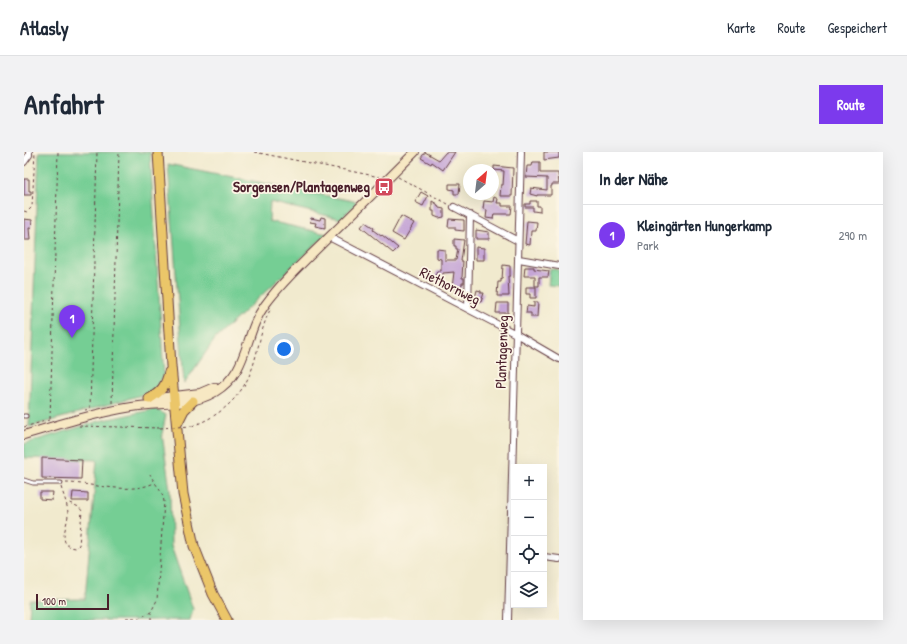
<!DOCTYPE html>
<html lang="de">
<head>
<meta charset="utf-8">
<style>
	:root { --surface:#fff; --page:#f2f2f3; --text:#1f2937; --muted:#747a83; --line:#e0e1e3; --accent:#7c3aed }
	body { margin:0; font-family:"Patrick Hand",sans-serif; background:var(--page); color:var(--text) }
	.controls { position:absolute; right:12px; bottom:12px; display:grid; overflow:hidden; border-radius:0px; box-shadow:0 4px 16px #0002 }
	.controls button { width:36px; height:36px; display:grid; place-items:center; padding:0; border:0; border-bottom:1px solid var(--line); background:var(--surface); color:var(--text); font:20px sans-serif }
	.compass { position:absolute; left:439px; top:12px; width:36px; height:36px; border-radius:50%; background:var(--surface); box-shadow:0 4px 16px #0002; rotate:28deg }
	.scale { position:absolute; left:12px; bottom:10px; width:73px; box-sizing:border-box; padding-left:4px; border:2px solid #4a1f2b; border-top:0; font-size:11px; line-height:14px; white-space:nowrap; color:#4a1f2b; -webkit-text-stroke:3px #fcf5e5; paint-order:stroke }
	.you { position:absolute; left:260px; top:197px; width:14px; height:14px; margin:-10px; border:3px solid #fff; border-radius:50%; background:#1a73e8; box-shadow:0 0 0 6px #1a73e833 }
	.badge { display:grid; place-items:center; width:26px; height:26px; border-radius:50%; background:var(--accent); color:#fff; font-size:13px; font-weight:700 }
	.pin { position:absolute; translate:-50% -33px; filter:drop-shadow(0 1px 2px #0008) }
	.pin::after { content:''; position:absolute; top:21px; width:14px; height:12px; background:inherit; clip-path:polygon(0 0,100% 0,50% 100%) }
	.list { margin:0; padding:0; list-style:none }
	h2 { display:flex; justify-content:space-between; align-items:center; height:52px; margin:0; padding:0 16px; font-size:17px }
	h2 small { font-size:13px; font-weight:400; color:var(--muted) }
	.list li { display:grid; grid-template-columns:26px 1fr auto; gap:12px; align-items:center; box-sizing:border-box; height:60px; padding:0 16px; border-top:1px solid var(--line) }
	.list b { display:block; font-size:15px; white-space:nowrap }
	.list p { margin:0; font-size:13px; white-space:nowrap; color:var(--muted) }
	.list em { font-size:13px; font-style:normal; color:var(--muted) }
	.icon { flex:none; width:22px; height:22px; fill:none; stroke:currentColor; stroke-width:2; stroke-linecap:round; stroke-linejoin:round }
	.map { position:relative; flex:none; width:535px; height:468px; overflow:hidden; border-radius:0px }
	header { display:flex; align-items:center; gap:24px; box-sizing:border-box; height:56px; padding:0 20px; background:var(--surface); border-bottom:1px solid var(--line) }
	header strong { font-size:19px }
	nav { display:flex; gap:22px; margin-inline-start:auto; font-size:14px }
	.intro { display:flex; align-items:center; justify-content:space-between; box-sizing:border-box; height:96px; padding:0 24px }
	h1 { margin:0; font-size:28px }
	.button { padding:10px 18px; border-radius:0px; background:var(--accent); color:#fff; font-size:14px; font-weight:700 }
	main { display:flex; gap:24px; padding:0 24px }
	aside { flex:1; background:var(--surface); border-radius:0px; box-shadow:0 4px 16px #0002 }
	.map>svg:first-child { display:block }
</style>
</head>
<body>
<header>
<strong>Atlasly</strong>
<nav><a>Karte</a><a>Route</a><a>Gespeichert</a></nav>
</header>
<div class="intro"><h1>Anfahrt</h1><a class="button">Route</a></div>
<main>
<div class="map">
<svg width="535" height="468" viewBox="0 0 535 468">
	<rect width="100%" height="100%" fill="#fcf5e5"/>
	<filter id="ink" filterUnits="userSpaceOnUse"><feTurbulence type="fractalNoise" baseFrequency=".025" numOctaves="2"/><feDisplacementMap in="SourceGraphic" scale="8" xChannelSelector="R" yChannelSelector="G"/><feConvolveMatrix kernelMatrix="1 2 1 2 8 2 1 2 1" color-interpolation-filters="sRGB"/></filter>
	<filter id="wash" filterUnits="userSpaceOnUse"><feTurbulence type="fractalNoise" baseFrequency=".012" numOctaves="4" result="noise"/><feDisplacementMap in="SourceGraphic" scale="16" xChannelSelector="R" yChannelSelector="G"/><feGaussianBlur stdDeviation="0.9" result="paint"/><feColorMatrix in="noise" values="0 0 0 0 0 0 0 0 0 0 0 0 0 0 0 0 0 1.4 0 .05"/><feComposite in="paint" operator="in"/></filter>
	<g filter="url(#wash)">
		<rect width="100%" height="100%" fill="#f1eace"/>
		<!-- green -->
		<path fill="#74ce94" stroke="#5f7660" d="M15,0H126L140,224L128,240L5,275Z
			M144,12L334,50L317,67L246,50L245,69L303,82L191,187L160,232Z
			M526,116L535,118V134L524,133Z
			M132,257L142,263L138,282L146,338L147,394L169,457L166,468H5L6,448L61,447L73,308L0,306V292L75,269Z"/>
		<g id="blocks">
			<!-- building -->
			<path fill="#c5a5d6" d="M401,0L415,8L422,0H431L419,18L408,10L407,12L397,6Z
				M520,0H535V6L520,8Z
				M509,10H516V21H534L535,32H528V34H527V43H513V44L506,42L507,36L523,38V26L502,25L503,14H508Z
				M470,14L489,16L488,44H476L477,33H479L480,19L470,18Z
				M0,27H5V39H7V43H0Z
				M425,32H436L435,42H430V38L425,37Z
				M397,40L404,44L399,54L391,50Z
				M470,45L474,47L473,51H478V54H488L487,62H470L469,67L462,66L463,58L459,57L460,49L469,50Z
				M408,49L413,52L415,56L420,57V65L415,66L410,64V59H408Z
				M506,49H513V54H516V60L509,59V55H501V52H506Z
				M377,64L390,71L380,88L368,81Z
				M297,65L301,66V76L291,74L292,71L286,70L287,66L296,68Z
				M0,67L8,68L7,76H5L6,88H0Z
				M425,67L440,68V79L431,78V75H424Z
				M503,69L513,70L512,79H507L506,93L501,92Z
				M341,70L350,76L349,78L357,84L358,83L374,96L369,101L337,75Z
				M452,78L465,80V87H452Z
				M430,87L440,88L437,109H439L438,126H440V131H438L437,141H431V136H428L430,120L419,121V126H415V129H410L413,119H417V107L413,106V97L421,98V108H432L434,97H432V94H430Z
				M452,95L460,96V108H452Z
				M479,113L486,114V124H484L485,144H473L474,130H477V127L478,128Z
				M501,115H510V117L525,119L524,125H515V134H511V124H500Z
				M502,135H512V146H506V142H502Z
				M453,138L457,139V141H460L457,150H450Z
				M510,150H514L513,165H507V161H502L503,154L510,155Z
				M473,151H484V161H472Z
				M18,306L58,308L57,327L18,326Z
				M16,340H29L28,348L16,347Z
				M49,340L64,341V349H48Z"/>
		</g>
	</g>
	<g filter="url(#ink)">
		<use href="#blocks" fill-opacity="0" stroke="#633d43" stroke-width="1"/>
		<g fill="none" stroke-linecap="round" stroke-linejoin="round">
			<!-- lane casing -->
			<g stroke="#633d43" stroke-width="5">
				<path id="lane" d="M0,264H2
					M0,328L9,331H37"/>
			</g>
			<!-- street casing -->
			<g stroke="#633d43" stroke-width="8">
				<path id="street" d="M0,10L5,3V0
					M430,55L494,89
					M305,85L492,182L535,207
					M495,107L535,114
					M444,157L446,63
					M520,405L535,407
					M484,468L497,0"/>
			</g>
			<!-- secondary casing -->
			<g stroke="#633d43" stroke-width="10">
				<path id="secondary" d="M125,247L176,241L190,235
					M0,283C36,272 71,261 108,255C136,250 166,255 191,240C226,219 219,183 241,153C259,128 283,107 305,85C334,57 362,29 391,0"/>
			</g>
			<!-- primary casing -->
			<g stroke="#633d43" stroke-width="11">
				<path id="primary" d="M134,0L147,214L159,342L170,394L189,442L203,468
					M125,247C137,240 142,234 145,220
					M153,272L160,258L169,249"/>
			</g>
			<!-- path -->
			<path stroke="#633d43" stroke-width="1" stroke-dasharray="3 3" stroke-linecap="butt" d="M230,0L356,25
				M374,25L424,52
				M0,59L3,60L8,55L11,0
				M88,251L95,0
				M61,258L66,257L73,0
				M26,267L34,0
				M55,274L136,276
				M168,274C197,264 219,244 229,214C235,195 237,176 246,158
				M0,275L25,268
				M42,331C69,331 105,343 130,331
				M37,335C40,345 44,353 44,363C43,376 32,394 52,396L55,393L58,359L55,355L43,350
				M102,466H115L127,460L133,448L140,350C139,339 131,333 126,322
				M127,468V461"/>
			<!-- lane -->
			<use href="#lane" stroke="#fff" stroke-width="3"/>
			<!-- street -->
			<use href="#street" stroke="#fff" stroke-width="6"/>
			<!-- secondary -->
			<use href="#secondary" stroke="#f7e8c3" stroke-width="8"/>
			<!-- primary -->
			<use href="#primary" stroke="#ebc669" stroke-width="9"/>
			<!-- path-bridge -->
			<path stroke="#633d43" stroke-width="1" stroke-dasharray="3 3" stroke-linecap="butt" d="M136,276L168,274"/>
		</g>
	</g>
	<!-- icons -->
	<defs>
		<g id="bus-square" transform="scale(1)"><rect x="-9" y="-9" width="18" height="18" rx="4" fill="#d1495b" stroke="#fcf5e5"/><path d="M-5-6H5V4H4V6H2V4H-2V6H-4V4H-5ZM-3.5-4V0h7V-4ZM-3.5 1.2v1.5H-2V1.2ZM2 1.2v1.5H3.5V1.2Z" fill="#fff"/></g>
	</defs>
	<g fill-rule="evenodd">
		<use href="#bus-square" x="360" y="35"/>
	</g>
	<g text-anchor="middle" stroke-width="3.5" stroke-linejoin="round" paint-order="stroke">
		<!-- poi labels -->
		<g font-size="15" font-weight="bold" fill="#4a1f2b" stroke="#fcf5e5" text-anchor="end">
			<text x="346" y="40">Sorgensen/Plantagenweg</text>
		</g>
		<!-- street labels -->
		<g font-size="15" fill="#4a1f2b" stroke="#fcf5e5">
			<text transform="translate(426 134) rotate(27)" y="5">Riethornweg</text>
			<text transform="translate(478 200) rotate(-88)" y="5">Plantagenweg</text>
		</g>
	</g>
</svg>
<div class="controls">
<button>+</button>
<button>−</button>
<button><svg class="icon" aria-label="locate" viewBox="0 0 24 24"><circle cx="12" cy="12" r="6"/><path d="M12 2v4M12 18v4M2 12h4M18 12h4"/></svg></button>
<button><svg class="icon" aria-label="layers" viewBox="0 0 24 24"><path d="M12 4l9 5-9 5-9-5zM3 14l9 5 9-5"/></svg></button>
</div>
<svg class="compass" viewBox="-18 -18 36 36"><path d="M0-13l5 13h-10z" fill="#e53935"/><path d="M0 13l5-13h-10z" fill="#747a83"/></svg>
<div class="scale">100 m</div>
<div class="you"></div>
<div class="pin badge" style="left:48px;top:186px">1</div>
</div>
<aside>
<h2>In der Nähe<small></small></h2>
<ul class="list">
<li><span class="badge">1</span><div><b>Kleingärten Hungerkamp</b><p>Park</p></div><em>290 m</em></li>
</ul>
</aside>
</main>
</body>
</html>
